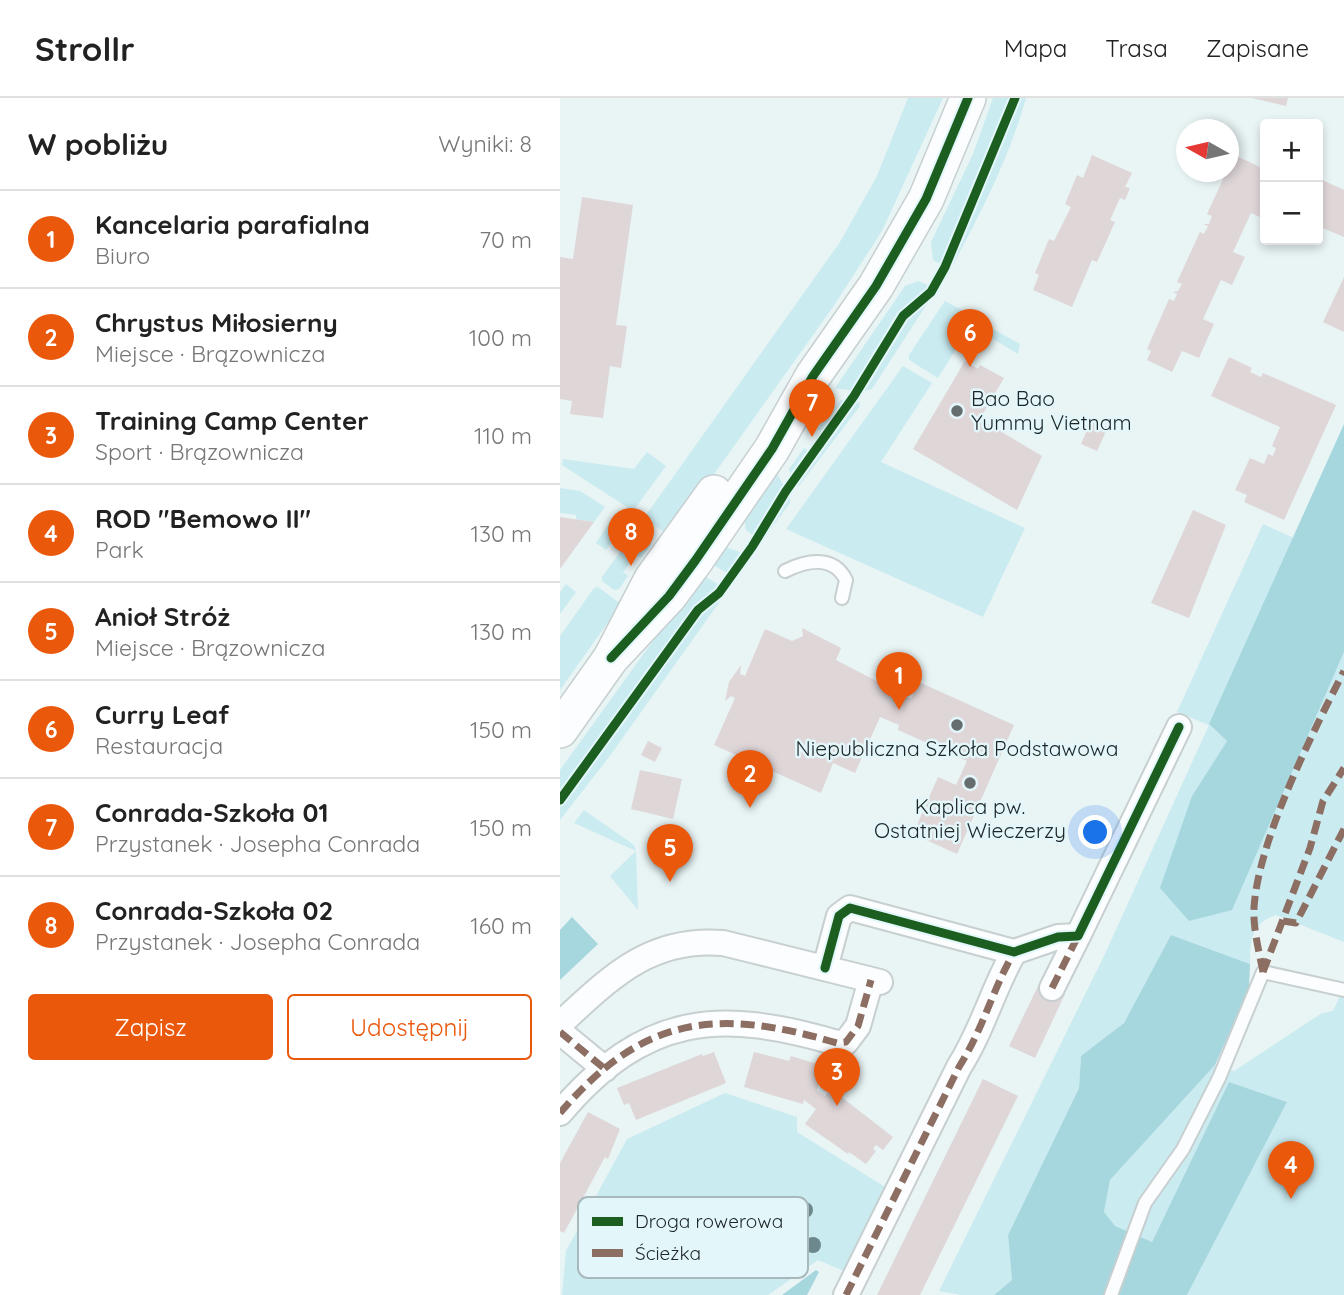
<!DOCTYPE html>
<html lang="pl">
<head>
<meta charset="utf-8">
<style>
	:root { --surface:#fff; --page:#f6f6f6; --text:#222; --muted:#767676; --line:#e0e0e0; --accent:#ea580c }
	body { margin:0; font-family:Quicksand,sans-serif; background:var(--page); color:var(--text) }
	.controls { position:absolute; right:21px; top:21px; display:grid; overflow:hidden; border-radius:7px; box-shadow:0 4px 10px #0003 }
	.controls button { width:63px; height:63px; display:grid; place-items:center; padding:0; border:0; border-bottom:2px solid var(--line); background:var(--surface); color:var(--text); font:35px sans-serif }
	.compass { position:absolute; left:616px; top:21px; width:63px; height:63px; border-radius:50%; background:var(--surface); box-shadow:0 4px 10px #0003; rotate:278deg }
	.you { position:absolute; left:536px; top:735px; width:24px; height:24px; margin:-18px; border:5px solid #fff; border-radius:50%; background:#1a73e8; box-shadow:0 0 0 10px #1a73e833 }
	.badge { display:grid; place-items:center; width:46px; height:46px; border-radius:50%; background:var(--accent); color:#fff; font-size:23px; font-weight:700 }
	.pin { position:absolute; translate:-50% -58px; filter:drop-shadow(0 2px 4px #0008) }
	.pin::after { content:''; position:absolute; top:37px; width:24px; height:21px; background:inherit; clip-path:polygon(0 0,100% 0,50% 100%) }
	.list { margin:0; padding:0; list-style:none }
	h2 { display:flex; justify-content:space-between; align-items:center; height:91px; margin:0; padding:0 28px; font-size:30px }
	h2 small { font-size:23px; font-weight:400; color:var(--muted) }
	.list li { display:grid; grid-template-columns:46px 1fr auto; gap:21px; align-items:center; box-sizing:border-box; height:98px; padding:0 28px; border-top:2px solid var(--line) }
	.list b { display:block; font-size:26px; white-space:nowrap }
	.list p { margin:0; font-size:23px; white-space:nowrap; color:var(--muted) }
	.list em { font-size:23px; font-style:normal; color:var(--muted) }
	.actions { display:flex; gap:14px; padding:21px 28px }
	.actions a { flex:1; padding:16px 0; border:2px solid var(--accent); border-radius:7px; text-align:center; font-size:24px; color:var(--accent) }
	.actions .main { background:var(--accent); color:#fff }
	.map { position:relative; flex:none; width:784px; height:1197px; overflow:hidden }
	header { display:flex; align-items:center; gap:42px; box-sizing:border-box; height:98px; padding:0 35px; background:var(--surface); border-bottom:2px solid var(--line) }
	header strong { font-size:33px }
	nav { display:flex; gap:38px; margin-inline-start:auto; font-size:24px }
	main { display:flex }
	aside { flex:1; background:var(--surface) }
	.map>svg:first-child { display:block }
</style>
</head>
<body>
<header>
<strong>Strollr</strong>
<nav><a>Mapa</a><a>Trasa</a><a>Zapisane</a></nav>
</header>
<main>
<aside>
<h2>W pobliżu<small>Wyniki: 8</small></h2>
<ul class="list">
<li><span class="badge">1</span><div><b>Kancelaria parafialna</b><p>Biuro</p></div><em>70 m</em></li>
<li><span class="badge">2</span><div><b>Chrystus Miłosierny</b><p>Miejsce · Brązownicza</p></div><em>100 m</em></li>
<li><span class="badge">3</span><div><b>Training Camp Center</b><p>Sport · Brązownicza</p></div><em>110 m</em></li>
<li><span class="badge">4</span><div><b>ROD &quot;Bemowo II&quot;</b><p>Park</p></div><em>130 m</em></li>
<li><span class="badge">5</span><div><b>Anioł Stróż</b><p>Miejsce · Brązownicza</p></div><em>130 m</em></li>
<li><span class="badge">6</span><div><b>Curry Leaf</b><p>Restauracja</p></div><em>150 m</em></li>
<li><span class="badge">7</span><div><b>Conrada-Szkoła 01</b><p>Przystanek · Josepha Conrada</p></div><em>150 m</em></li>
<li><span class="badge">8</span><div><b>Conrada-Szkoła 02</b><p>Przystanek · Josepha Conrada</p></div><em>160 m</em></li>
</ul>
<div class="actions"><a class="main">Zapisz</a><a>Udostępnij</a></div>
</aside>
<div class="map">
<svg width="784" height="1197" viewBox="0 0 784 1197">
	<rect width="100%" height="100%" fill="#e9f4f5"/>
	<!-- green -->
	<path fill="#caebf0" d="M348,0H383L322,133L273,209L110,438L84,420L280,144L317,78Z
		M433,0H451L383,167L373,162L371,144L413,56Z
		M459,0H466C449,61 419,119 389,174L398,145L439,55Z
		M358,183L370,188L340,215L293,293L275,290L345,188Z
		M376,192L312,291L301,294L325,260L348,216Z
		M385,203L402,212L406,235L378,280L349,262V257Z
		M415,221L460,246L458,256L411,228Z
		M343,268L372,285L321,364L465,430L423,519L226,431Z
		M281,302H286L231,378L229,371L244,350L248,352L260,333L258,331Z
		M294,303L299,304L300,308L238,389L236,386Z
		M87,354L106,368L73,413L2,367L3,361L74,371Z
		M216,374L224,388L194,438L186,432L184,419Z
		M0,390L20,393L45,409L34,424L16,421V417L0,415Z
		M230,394V405L201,444Z
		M56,415L67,423L46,452L36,445Z
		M703,426L734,440L649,626L667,643L632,698L691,764L784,554V844L716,817C691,826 690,842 690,866L611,837L564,925L521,959L519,990L448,1137L452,1182L434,1197H401L379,1193L544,858L649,627L617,614Z
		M76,432L90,441L91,447L81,460L76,457L63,474L68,478L59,491L54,492L42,483V479Z
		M166,449L182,455L167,475L150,465Z
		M141,476L159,487L139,505L0,696V672Z
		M6,486L16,494L0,516V494Z
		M38,489L61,506L0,592V538L34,490Z
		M165,491L168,492L49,659L0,722V707L146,509Z
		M24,712L74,747L76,753L78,812L50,778L76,753L14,725Z
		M784,889V1197H627L727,1004L669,984L592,1144L554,1128L544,1114L550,1082L655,967L674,973L762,915L773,913Z
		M165,995L237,1019V1034L325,1089L284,1173L258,1162L208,1197H2L6,1153L67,1041Z"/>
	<!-- forest -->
	<path fill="#a6d7de" d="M784,326V554L672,812L629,823L600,790L632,698L667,643L649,626Z
		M12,819L38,846L0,882V832Z
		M611,837L690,866L689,891L655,967L550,1082L544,1114L555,1128L592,1144L669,984L727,1004L627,1197H434L452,1182L448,1137L519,990L521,958L564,925Z
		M256,1172L259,1174L247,1197H222Z"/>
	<!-- building -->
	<path fill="#dfd6d8" d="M692,0H728L726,8Z
		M532,57L572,75L565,89L570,90L565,102L560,100L550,122L555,124L537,164L532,162L512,209L473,192L479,177L475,175L489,141L494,143L511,109L505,106L517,77L523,80Z
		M679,59L704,71L700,80L705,82V114L702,120L691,115L673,154L685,159L672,187L661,182L643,221L654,226L639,260L622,253L612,274L587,262L591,253L587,251L609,201L614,203L617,196L613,194L618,193L622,186L617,184L640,134L644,136L648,128L643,126H649L652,118L647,116L670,66L675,68Z
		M758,80L784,92V139L758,128Z
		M22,99L73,107L56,227L67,228L61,270L50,268L43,320L10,316L12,303L0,301V159L13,161Z
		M784,179V234L763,224Z
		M669,259L692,270L690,274L701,279L703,275L776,307L724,422L684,404L687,397L675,392L690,360L704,366L708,356L713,358L716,350L712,348L720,329L651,298Z
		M405,263L418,271L420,267L444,280L420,321L482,358L457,412L353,351Z
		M532,321L548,329L537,353L521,346Z
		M633,412L666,427L629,520L591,505Z
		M0,419L34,424L0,471Z
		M242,530L281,550L276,562L351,601L359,584L454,627L397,756L353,736L378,679L396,687L407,663L338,632L339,627L320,619L295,675L273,665L261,695L154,647L175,600L171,598L165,603L169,584L181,567L180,576L185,578L205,531L232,543L243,538Z
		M88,643L102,650L95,664L81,657Z
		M80,672L122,681L113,721L71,711Z
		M480,884L505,896L475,960L449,948Z
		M154,954L166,985L76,1022L69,1005L64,1007L57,990L142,956L143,958Z
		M194,954L229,963L231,958L264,968L257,992L265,998L271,991L333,1039L323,1052L316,1047L313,1051L316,1053L306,1066L289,1054L288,1056L245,1026L256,1011L244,1002L243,1006L184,989Z
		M423,981L458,998L360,1197H317Z
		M28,1014L60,1031L48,1061L45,1059L4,1135L0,1133V1065Z"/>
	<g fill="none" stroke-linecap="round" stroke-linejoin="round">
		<!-- lane casing -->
		<g stroke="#c7cfd0" stroke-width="16">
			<path id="lane" d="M225,473C245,463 273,456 286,482L282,500
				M551,1197L585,1105L623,1051L659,980L703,874L784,892"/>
		</g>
		<!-- street casing -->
		<g stroke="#c7cfd0" stroke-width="28">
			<path id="street" d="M265,870L279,818L290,810L454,854L498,839L518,838L619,629
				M492,890L518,838
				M0,926C50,880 89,839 163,845L320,884
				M0,934L45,971
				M0,1015C84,916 159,910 277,945L286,944L298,928L311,882
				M286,1197L399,969C423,931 432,893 454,854"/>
		</g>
		<!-- secondary casing -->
		<g stroke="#c7cfd0" stroke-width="38">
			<path id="secondary" d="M51,560L109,498L135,463L212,351L253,278L316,188L366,101L408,0
				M0,632L51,560L92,481L154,395"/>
		</g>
		<!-- lane -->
		<use href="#lane" stroke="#fcfdfe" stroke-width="12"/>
		<!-- street -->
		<use href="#street" stroke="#fcfdfe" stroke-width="24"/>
		<!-- secondary -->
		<use href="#secondary" stroke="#fcfdfe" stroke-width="35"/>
		<!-- quiet -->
		<path stroke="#8d6e63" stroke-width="7" stroke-dasharray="14 7" stroke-linecap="butt" d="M723,823L736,825L784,731
			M703,874C699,853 693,831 694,810C698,742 753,634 784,573
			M703,874L750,750L763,703L784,670
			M492,890L518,838
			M0,934L45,971
			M0,1015C84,916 159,910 277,945L286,944L298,928L311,882
			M286,1197L399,969C423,931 432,893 454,854"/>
		<!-- cycleway casing -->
		<g stroke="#e3f7fb" stroke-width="13">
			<path id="cycleway" d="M51,560L109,498L135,463L212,351L253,278L316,188L366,101L408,0
				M0,702L138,512L159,495L192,449L226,393L294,298L343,218L371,194L385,169L455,0
				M265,870L279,818L290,810L454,854L498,839L518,838L619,629"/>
		</g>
		<!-- cycleway -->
		<use href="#cycleway" stroke="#1b5e20" stroke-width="9"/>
	</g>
	<!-- trees -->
	<g fill="#6d888c">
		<circle cx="245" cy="1112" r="8"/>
		<circle cx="253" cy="1147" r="8"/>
	</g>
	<!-- markers -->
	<g fill="#656d6e" stroke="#e3f7fb" stroke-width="2.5">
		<circle cx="397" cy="313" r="7"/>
		<circle cx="397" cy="627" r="7"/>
		<circle cx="410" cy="685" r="7"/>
	</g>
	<g text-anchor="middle" stroke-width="5" stroke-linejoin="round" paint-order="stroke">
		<!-- poi labels -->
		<g font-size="21" fill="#1e2526" stroke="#e3f7fb">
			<text x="411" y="308" text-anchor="start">Bao Bao<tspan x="411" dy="24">Yummy Vietnam</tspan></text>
			<text x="397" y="658">Niepubliczna Szkoła Podstawowa</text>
			<text x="410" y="716">Kaplica pw.<tspan x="410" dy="24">Ostatniej Wieczerzy</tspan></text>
		</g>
	</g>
	<!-- legend -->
	<rect x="18" y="1099" width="230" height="81" rx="10" fill="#e3f7fb" stroke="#a8b8bb" stroke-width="2"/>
	<rect x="32" y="1119" width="31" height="9" fill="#1b5e20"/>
	<rect x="32" y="1151" width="31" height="8" fill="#8d6e63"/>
	<g font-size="19" fill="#1e2526">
		<text x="75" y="1130">Droga rowerowa</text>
		<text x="75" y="1162">Ścieżka</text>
	</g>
</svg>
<div class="controls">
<button>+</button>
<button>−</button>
</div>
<svg class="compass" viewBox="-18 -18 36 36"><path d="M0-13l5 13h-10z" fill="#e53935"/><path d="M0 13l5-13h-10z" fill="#767676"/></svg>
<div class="you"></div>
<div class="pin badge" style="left:339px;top:612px">1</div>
<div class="pin badge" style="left:190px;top:710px">2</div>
<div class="pin badge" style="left:277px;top:1008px">3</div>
<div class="pin badge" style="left:731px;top:1101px">4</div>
<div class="pin badge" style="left:110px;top:784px">5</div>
<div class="pin badge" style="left:410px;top:269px">6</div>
<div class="pin badge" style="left:252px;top:339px">7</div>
<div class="pin badge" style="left:71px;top:468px">8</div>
</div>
</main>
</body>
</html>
